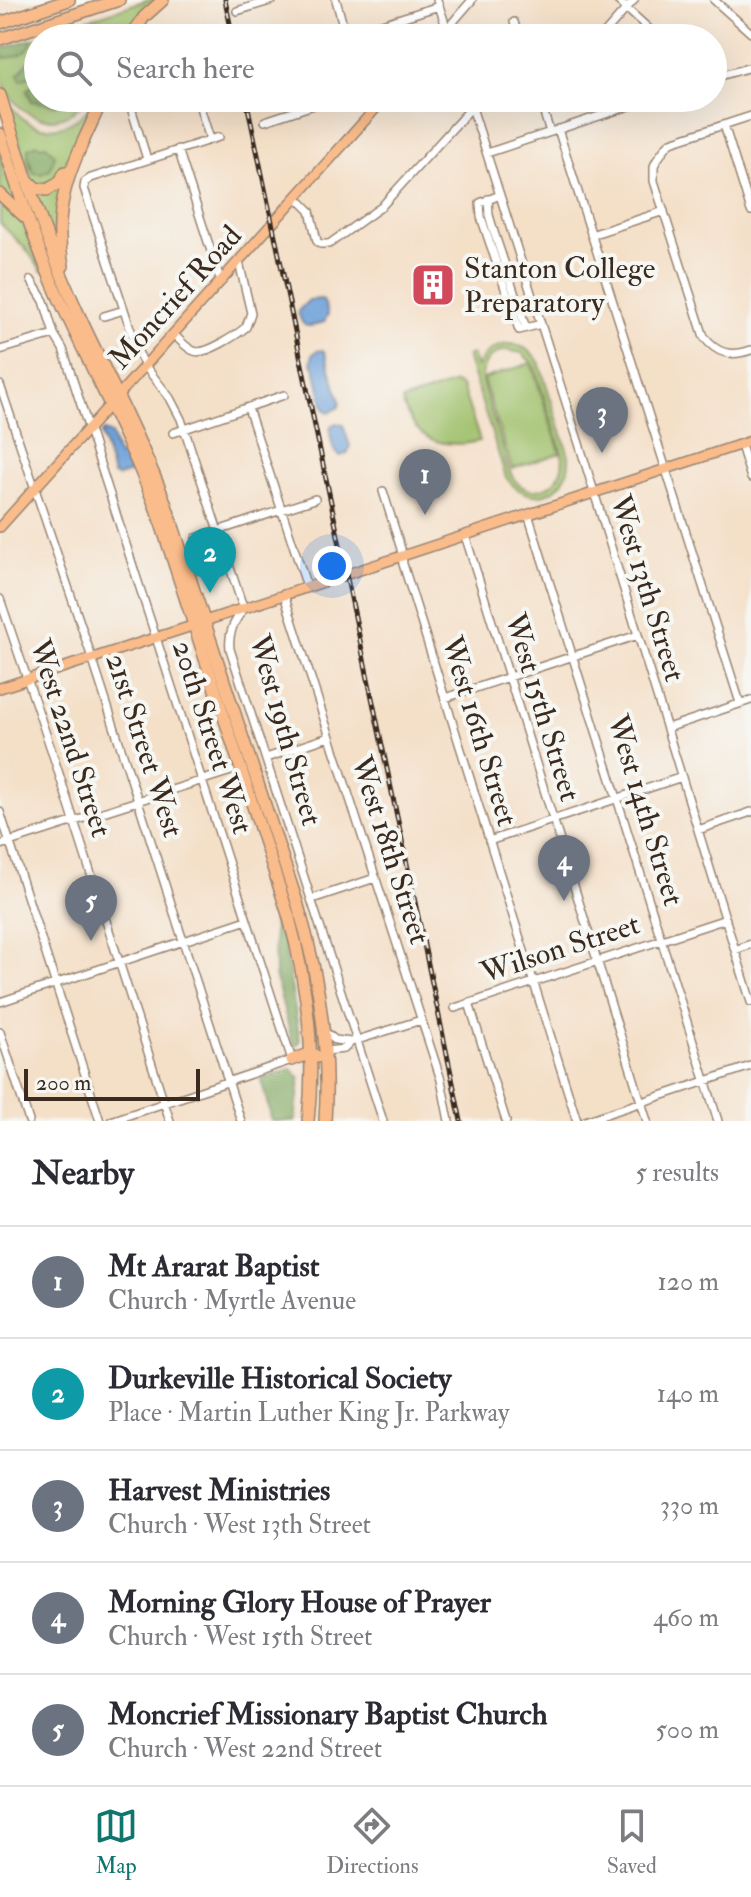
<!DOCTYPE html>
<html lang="en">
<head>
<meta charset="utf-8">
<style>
	:root { --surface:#fff; --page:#f7f7f7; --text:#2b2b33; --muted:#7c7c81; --line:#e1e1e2; --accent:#0f766e }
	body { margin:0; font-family:"IM FELL Double Pica",serif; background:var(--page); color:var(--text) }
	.scale { position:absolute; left:24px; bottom:20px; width:176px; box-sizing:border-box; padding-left:8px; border:4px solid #3b2a1e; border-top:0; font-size:22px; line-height:28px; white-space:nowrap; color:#3b2a1e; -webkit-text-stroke:6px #f6f6f2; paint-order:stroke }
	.you { position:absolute; left:332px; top:566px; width:28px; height:28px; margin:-20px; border:6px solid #fff; border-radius:50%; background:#1a73e8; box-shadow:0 0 0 12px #1a73e833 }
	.badge { display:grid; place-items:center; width:52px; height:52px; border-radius:50%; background:var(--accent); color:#fff; font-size:26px; font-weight:700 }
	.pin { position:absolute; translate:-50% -66px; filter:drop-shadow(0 2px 4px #0008) }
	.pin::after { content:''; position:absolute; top:42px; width:28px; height:24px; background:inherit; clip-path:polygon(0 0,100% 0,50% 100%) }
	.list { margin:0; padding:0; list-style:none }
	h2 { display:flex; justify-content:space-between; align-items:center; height:104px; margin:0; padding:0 32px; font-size:34px }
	h2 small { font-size:26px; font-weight:400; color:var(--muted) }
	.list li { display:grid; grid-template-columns:52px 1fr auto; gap:24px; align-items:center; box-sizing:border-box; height:112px; padding:0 32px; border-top:2px solid var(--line) }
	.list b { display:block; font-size:30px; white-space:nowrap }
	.list p { margin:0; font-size:26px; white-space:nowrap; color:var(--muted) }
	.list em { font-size:26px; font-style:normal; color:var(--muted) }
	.icon { flex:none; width:44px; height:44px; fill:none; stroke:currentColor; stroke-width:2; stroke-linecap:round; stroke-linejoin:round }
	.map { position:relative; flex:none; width:751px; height:1121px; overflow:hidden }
	.search { position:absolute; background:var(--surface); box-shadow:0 8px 32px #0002; left:24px; right:24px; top:24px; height:88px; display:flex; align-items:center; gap:20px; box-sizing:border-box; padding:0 28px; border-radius:44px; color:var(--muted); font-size:30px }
	.sheet { height:664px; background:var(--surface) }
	nav { display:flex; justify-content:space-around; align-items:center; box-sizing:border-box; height:112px; border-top:2px solid var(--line); background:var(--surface); font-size:22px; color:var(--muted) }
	nav a { display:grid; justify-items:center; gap:4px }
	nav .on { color:var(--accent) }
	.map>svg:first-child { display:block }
</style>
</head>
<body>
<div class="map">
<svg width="751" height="1121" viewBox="0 0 751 1121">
	<rect width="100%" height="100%" fill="#f6f6f2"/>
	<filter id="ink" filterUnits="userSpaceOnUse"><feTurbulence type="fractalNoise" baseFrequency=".0125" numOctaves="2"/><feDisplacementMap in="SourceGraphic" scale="16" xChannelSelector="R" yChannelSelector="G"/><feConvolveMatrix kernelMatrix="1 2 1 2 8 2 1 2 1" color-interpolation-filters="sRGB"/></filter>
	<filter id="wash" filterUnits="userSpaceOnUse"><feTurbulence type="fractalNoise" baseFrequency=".006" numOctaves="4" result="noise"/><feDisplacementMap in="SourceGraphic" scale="32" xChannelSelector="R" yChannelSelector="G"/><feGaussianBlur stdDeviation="1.8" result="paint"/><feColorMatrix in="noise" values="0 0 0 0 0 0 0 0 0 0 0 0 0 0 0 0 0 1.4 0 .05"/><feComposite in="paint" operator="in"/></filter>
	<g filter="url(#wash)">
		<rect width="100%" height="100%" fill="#f4dfc7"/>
		<!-- green -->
		<path fill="#9fc069" stroke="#6d7544" stroke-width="2" fill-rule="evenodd" d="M147,0H157L127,38H81L55,30Z
			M54,35L66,38H38V60L29,62L38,81L27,90L32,101L87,98C57,139 8,115 0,70C0,64 0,58 0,51L5,58L25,52L32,39Z
			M5,98C12,108 21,119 32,124C58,135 84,120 96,98H100L70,164L56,248L41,210ZM40,146L48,147L55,155L49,170L31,169L28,156Z
			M0,153L27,235L43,273L26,249L0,223Z
			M509,344C523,345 532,351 539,362L569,456C571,495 528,510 506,477L467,356L472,354L477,367C484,353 493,346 509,344ZM505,350L522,353L534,365L562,453C569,485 529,505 512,476C507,467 505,455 502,446C495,426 489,406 483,386C479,368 487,355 505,350Z
			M531,363L560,453L512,469L483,379Z
			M455,383L462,387L480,441C442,449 415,442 402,401Z"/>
		<!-- forest -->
		<path fill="#7fa65d" stroke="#5d683e" stroke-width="2" d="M32,39C31,52 18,57 5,58L1,53L0,49Z
			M38,60V98H71L70,100L55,105L32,101L27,90L38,81L34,75L21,80L18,74L29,62Z
			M38,144L40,146L46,145L55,155L50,170L41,174L34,173L28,156V148Z
			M273,900L282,929L300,1041L294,1048L275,975Z
			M291,1069L300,1078L295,1121H272L261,1079Z"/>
		<!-- water -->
		<path fill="#6da0d9" stroke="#54657c" stroke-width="2" d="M321,299L324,302L328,314L324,322C308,328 302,330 298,311L309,300Z
			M323,350L325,353L340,401L339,407L329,413L324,408L315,368L311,362L313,354L317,351Z
			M336,423L343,425L350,446L347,454L340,456C332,451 329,435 331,426Z
			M104,431L111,434L118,456L122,455L130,473L117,477L113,475L101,434Z"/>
	</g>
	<g filter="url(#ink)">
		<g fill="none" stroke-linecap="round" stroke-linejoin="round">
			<!-- minor casing -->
			<g stroke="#988472" stroke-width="10">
				<path id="minor" d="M336,0L346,36
					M437,0L450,38
					M617,0L659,38
					M714,0L751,33
					M237,11L273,0
					M514,22L519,38
					M447,29L472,0
					M176,32L178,38
					M604,34L634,0
					M337,38L439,6
					M713,78L751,67
					M128,98L147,159
					M197,98L210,139
					M469,98L582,453L751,1002
					M539,98L550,132
					M606,98L611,112
					M751,116L671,142L666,147L657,160L654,166V181L704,337C717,354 731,357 751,350
					M265,121L335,98
					M724,125L751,211
					M558,129L740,703
					M219,137L91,178L85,182L84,188L138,352L145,366L170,398L181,419L241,601L244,608C234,622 228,632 230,649L383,1121
					M178,149L221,282
					M487,153L654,98
					M500,195L480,203L481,217L519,330L541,324
					M296,197L310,211L317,241L320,244H329L381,207L472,107
					M488,199L489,215L494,232L526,328
					M591,235L664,211
					M31,280L44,301L54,334L63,349L292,1060L111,1121
					M104,316L124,310
					M174,335C180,340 187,349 194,351C205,356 238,334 246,327L251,313L239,262
					M0,350L54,334
					M0,385L94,664L241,1121
					M248,408L307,587
					M173,433L284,395
					M741,445L751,478
					M383,491L401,549L403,564L577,1121
					M528,514L718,1121
					M465,535L647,1121
					M196,538L315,499
					M284,595L441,1080L449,1121
					M0,599L52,752L170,1121
					M445,698L638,635
					M667,728L751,700
					M266,758L329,737
					M0,812L100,1121
					M698,830L751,812
					M489,841L682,777
					M0,845L231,771
					M312,899L375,878
					M735,950L751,944
					M0,1002L247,920
					M469,1003L506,1121
					M455,1008L726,919
					M0,1032L29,1121
					M325,1032L335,1040L351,1042
					M326,1051L344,1049L351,1042L421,1020
					M585,1121L751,1066"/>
			</g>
			<!-- major casing -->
			<g stroke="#988472" stroke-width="12">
				<path id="major" d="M439,38L447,29
					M0,527L385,98
					M205,621L751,441
					M0,688L195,625"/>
			</g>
			<!-- highway casing -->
			<g stroke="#988472" stroke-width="14">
				<path id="highway" d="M0,23L69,0
					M42,28L74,33L83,38
					M130,38L144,17L163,0
					M0,39L119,0
					M0,95C23,169 46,242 78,313C107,376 140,437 165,502L297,902C319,974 330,1046 325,1121
					M0,134C18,189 35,244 58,296C91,369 130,439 158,514L288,914C307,982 316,1050 308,1121
					M26,179L36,188L47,190L59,183L65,172
					M0,194L26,218
					M63,266C50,198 77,157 103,98
					M292,1060L312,1053L317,1057"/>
			</g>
			<!-- minor -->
			<use href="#minor" stroke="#fff" stroke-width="7"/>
			<!-- major -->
			<use href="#major" stroke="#fabc8b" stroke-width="9"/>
			<!-- highway -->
			<use href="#highway" stroke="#fabc8b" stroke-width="11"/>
			<!-- rail casing -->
			<g stroke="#3b2a1e" stroke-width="5">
				<path id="rail" d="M225,0L233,38
					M246,98L461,1121"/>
			</g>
			<!-- rail -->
			<use href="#rail" stroke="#f6f6f2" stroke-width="2" stroke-dasharray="6" stroke-linecap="butt"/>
		</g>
	</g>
	<!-- icons -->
	<defs>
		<g id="building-square" transform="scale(2.3)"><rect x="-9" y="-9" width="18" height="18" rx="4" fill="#d1495b" stroke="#f6f6f2"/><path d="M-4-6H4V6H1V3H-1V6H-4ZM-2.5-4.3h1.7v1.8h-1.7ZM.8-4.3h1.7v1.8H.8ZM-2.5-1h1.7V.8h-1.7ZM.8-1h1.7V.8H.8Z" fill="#fff"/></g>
	</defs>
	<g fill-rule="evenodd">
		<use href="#building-square" x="433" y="285"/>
	</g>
	<g text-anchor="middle" stroke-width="8" stroke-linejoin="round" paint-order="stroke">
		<!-- poi labels -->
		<g font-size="30" fill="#3b2a1e" stroke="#f6f6f2" text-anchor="start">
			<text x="464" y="278">Stanton College<tspan x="464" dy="34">Preparatory</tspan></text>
		</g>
		<!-- street labels -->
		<g font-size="30" fill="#3b2a1e" stroke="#f6f6f2">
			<text transform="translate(175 297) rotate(-48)" y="10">Moncrief Road</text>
			<text transform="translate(648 588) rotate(73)" y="10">West 13th Street</text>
			<text transform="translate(543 707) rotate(73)" y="10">West 15th Street</text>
			<text transform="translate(286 730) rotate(74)" y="10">West 19th Street</text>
			<text transform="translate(480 731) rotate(73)" y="10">West 16th Street</text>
			<text transform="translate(213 737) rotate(72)" y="10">20th Street West</text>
			<text transform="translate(71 738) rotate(72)" y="10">West 22nd Street</text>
			<text transform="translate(145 745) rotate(72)" y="10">21st Street West</text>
			<text transform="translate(646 810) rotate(73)" y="10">West 14th Street</text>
			<text transform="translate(391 850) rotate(72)" y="10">West 18th Street</text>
			<text transform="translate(560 948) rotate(-18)" y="10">Wilson Street</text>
		</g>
	</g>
</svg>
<div class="scale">200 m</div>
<div class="you"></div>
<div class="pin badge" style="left:425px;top:515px;background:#6b7280">1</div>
<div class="pin badge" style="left:210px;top:593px;background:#0f9aa8">2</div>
<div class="pin badge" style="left:602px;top:453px;background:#6b7280">3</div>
<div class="pin badge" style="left:564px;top:901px;background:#6b7280">4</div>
<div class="pin badge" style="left:91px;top:941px;background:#6b7280">5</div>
<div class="search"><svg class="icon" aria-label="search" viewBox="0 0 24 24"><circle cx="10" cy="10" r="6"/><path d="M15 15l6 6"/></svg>Search here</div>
</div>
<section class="sheet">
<h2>Nearby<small>5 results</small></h2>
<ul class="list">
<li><span class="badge" style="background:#6b7280">1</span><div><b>Mt Ararat Baptist</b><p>Church · Myrtle Avenue</p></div><em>120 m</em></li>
<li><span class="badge" style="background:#0f9aa8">2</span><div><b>Durkeville Historical Society</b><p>Place · Martin Luther King Jr. Parkway</p></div><em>140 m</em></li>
<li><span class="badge" style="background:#6b7280">3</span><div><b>Harvest Ministries</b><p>Church · West 13th Street</p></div><em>330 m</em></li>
<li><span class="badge" style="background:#6b7280">4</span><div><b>Morning Glory House of Prayer</b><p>Church · West 15th Street</p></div><em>460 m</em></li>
<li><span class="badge" style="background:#6b7280">5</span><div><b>Moncrief Missionary Baptist Church</b><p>Church · West 22nd Street</p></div><em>500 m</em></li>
</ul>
</section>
<nav>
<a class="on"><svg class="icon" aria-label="map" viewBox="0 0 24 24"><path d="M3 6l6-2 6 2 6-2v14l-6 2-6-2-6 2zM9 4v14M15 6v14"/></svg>Map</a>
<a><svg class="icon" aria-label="directions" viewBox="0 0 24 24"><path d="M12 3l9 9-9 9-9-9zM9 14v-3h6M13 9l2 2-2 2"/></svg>Directions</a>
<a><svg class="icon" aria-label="saved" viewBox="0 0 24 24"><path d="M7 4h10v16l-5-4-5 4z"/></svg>Saved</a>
</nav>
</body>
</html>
